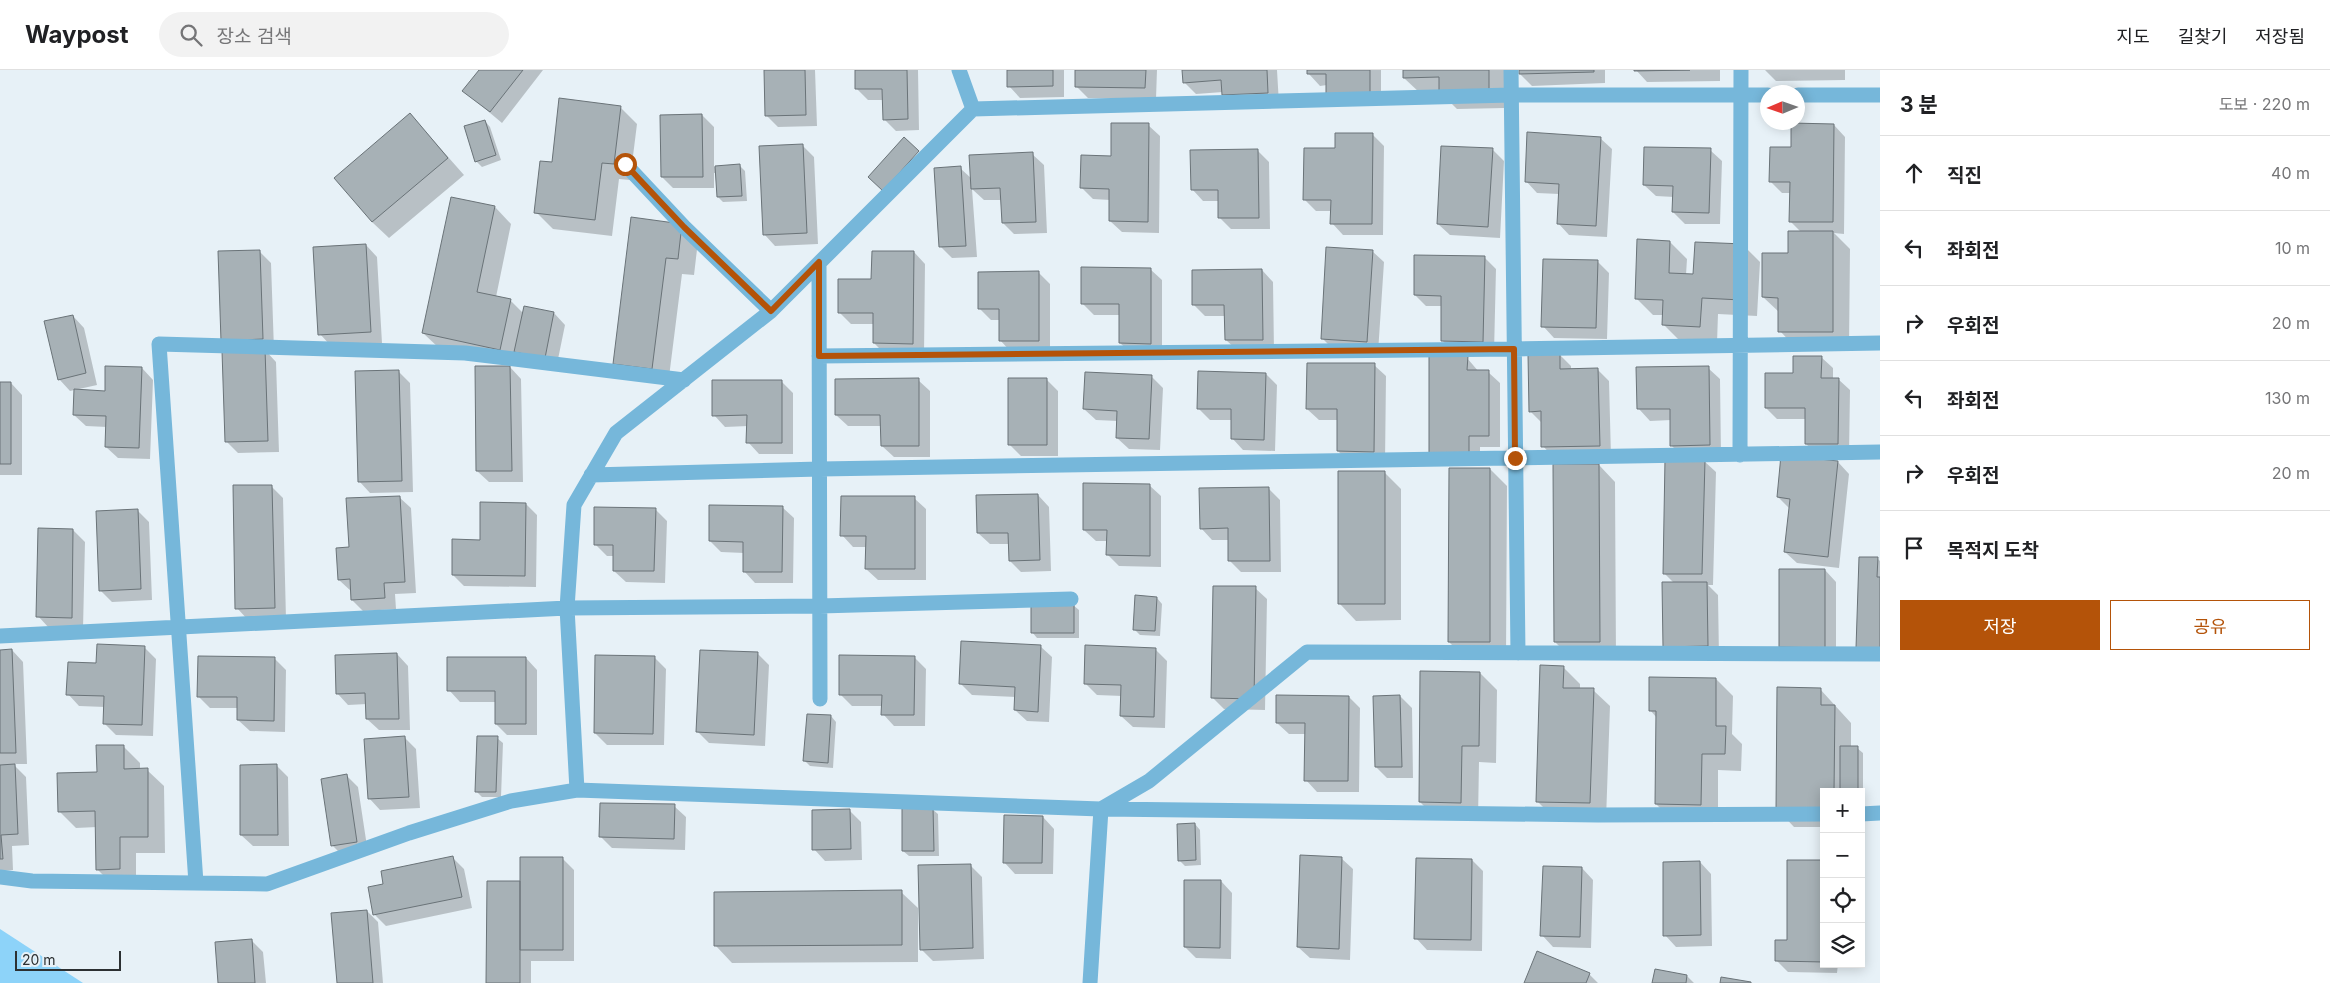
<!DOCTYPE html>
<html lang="ko">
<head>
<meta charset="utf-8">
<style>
	:root { --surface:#fff; --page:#f2f2f2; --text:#202124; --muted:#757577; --line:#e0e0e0; --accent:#b45309 }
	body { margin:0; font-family:Inter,"Noto Sans KR",sans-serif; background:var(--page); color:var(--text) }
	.controls { position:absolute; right:15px; bottom:15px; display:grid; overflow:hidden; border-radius:0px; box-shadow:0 2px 12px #0003 }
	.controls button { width:45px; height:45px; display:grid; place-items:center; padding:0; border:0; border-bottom:1px solid var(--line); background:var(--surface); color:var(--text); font:25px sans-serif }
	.compass { position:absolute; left:1760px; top:15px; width:45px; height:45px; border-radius:50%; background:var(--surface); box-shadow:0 2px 12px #0003; rotate:268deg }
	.scale { position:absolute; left:15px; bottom:12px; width:106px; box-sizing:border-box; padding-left:5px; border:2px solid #2c3032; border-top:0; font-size:14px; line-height:18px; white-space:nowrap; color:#2c3032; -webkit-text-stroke:4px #e7f1f7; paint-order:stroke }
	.stop { position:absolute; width:15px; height:15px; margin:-11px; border:4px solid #b45309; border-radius:50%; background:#fff }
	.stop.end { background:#b45309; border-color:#fff; box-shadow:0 1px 5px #0008 }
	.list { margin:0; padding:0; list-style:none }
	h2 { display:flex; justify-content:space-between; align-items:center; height:65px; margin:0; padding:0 20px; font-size:21px }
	h2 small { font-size:16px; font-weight:400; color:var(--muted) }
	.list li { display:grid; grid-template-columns:32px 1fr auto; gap:15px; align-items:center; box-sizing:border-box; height:75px; padding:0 20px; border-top:1px solid var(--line) }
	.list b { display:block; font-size:19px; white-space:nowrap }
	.list em { font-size:16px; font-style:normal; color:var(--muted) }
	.actions { display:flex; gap:10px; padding:15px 20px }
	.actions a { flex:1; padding:11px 0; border:1px solid var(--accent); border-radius:0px; text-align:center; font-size:18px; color:var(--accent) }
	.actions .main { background:var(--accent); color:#fff }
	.icon { flex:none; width:28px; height:28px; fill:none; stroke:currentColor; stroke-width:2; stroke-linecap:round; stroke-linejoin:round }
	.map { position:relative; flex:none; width:1880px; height:913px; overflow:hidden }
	header { display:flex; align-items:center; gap:30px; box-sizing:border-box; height:70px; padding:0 25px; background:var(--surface); border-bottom:1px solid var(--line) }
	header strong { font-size:24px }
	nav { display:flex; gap:28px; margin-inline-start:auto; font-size:18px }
	.search { width:350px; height:45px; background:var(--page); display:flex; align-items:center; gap:12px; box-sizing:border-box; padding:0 18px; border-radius:28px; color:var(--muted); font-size:19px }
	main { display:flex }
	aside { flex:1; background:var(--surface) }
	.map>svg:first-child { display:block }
</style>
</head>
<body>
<header>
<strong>Waypost</strong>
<div class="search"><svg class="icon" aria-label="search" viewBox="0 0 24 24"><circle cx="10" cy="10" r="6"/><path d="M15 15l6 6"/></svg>장소 검색</div>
<nav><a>지도</a><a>길찾기</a><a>저장됨</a></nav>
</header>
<main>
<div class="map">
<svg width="1880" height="913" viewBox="0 0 1880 913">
	<rect width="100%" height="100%" fill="#e7f1f7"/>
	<!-- green -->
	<path fill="#8dd3f9" d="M0,859L83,913H0Z"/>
	<!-- shadow -->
	<path fill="#0003" d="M480,0H543L502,53L464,21Z
		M765,0H815L817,56L778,57L766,45Z
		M856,0H918L919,60L896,61L884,49V30H868L857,19Z
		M1008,0H1064V27L1020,28L1009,16Z
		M1077,0H1157L1156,29L1088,28L1076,16Z
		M1183,0H1277L1279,34L1235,36L1223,22L1196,24L1184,12Z
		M1309,0H1381V35L1327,15L1320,16L1309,4Z
		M1404,0H1504L1505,38L1457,39L1442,24H1421L1404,8Z
		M1520,0H1605V13L1532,16L1520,4Z
		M1636,0H1720V11L1647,12Z
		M1765,0H1845V10L1776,11Z
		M620,37L637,54L630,110L619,109L612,166L553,159L536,142L553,93Z
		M410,44L464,105L389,168L372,152Z
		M702,45L714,57V97L740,96L745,101L747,131L723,132L718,127L717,103H714V118H673L662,107Z
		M485,51L490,57L501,90L482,97L476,91Z
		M1148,55L1160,66L1159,163L1122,162L1110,151V130L1093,129L1082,118L1112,87Z
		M1834,55L1845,67L1844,164L1834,163L1850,179L1849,278H1796L1780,261V243L1763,227L1801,162L1790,151L1791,123H1782L1770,111L1792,78Z
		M1372,64L1384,76L1383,165H1343L1332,153V141H1316L1304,129L1337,79Z
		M1600,68L1612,79L1607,167L1569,165L1558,153L1559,124L1537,123L1526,111Z
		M802,75L814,87L818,174L775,176L764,164Z
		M1492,79L1504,91L1500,168L1450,165L1438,154Z
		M1710,80L1722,91L1720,154H1685L1673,142L1674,127L1656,126L1644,115Z
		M1258,81L1269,92L1270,159H1231L1219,147V131H1203L1192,119Z
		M1032,84L1044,95L1047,163L1014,164L1003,153L1002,130H984L972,119L977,187L952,188L941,177L960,98L972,109Z
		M495,137L511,154L496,227L510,230L523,243L525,237L554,243L565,255L556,299L440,279L423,263Z
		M681,155L698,171L694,205L682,204L668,315L615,294Z
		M1670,172L1687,189L1686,205H1694L1743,175L1760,192L1757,246L1718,244L1717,273L1680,271L1663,254L1664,245H1653L1636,228Z
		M366,175L377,187L382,273L331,276L320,264Z
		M259,181L271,193L274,280H265L276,292L279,382L238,383L227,372Z
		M1372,181L1384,192L1378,283L1334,280L1323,269Z
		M914,182L925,194L924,285L885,284L874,273V254H851L839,242L872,210Z
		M1484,187L1496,199L1494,283L1453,282L1442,270V236H1426L1415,225Z
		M1597,191L1609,203L1607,269L1554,268L1543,256Z
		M1150,199L1162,210V285L1132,284L1120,273V245H1094L1082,233Z
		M1262,200L1273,212L1274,281H1238L1226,270V246H1205L1194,235Z
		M1039,203L1050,214V282H1011L1000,270V250H991L979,238Z
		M73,246L84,258L97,315L70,321L59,309Z
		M1560,285L1571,296V300H1598L1609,311L1611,387L1554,388L1543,376L1542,353L1530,341Z
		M1821,287L1833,298V309H1838L1850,320L1849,385H1818L1806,374V349H1777L1766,338L1794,304Z
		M1467,288L1479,302H1488L1500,313V377H1480V394H1442Z
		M1374,295L1386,306L1385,393L1349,392L1338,381V350H1319L1307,339Z
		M510,297L521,309L523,412H489L477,401Z
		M142,298L153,310L150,389L118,388L106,377L107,357L86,356L74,345Z
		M1708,298L1720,309L1721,386L1683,387L1671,375V350L1650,351L1639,339Z
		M398,301L410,313L413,422L370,423L359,411Z
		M1266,304L1277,315L1275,381L1243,380L1232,368V350H1210L1198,338Z
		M1151,306L1163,318L1160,380L1129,379L1117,368L1118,351L1096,350L1084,339Z
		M1046,309L1058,321V386H1021L1009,374Z
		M918,310L930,321V387H894L882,376V356H848L836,345Z
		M781,311L793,323V384H759L748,372V356L725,357L714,345Z
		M0,313H11L22,325V405H0Z
		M1704,391L1716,402L1713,515H1708L1718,525L1719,587L1676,588L1675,514L1664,503Z
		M1838,392L1849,404L1839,498L1797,493L1785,482L1790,439L1778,427Z
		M1599,395L1615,412L1616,588L1572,589L1555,572Z
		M1490,399L1507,416L1506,589H1466L1449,572Z
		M1384,402L1401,419V550L1356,551L1340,534Z
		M1149,415L1161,426V497L1119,496L1108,485V471H1096L1084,460Z
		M271,416L283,428L286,549L248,550L237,538Z
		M1268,418L1280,430L1281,502H1241L1230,491L1229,470H1212L1201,458Z
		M1038,425L1049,437L1051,501L1021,502L1010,491V474H990L978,463Z
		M399,427L411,438L416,523L395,524L396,539L363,541L352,530V522L339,510L351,478Z
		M914,428L926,439V510H878L866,499L867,477H853L842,465Z
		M526,434L537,445L536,517L464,516L453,505L481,471Z
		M782,437L794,448L793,513H755L744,501V483L721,482L710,471Z
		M655,439L667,451L665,513L626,512L614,501V486H607L595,474Z
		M137,440L149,452L152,530L112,532L100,520Z
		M73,460L85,472L83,559L49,558L38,546Z
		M1877,488L1880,491V590L1869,589Z
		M1825,500L1836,512V589L1792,588Z
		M1255,518L1267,529L1265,640L1224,639L1213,628Z
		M1157,528L1162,534L1160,566L1140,565L1134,559Z
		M1073,535L1079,540V568H1037L1032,562Z
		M1040,576L1052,587L1049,652L1027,651L1015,640L1016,627L972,625L961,614Z
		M144,577L156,589L153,666L116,665L105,654V637L79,636L68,624L98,595Z
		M1155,579L1167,591L1165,658L1133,657L1121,646L1122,626L1097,625L1085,613Z
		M12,580L23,592L27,694H13L26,707L29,775L12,776L13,800L0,801V581Z
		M757,583L769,595L765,676L709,673L698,662Z
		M397,584L408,596L410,660H379L367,649V634L348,635L337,623Z
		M654,587L666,599L664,675H607L595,663Z
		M914,587L926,599L925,656H894L883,644V636H852L840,624Z
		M274,588L286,600L285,662L250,661L238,650V638H210L198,626Z
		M526,588L537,600V665H507L496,654V632H460L449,620Z
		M1563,597L1580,614V619L1593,620L1610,636L1606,750L1554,748L1537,731Z
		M1480,603L1497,620L1496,693L1479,692L1478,749H1437L1420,732Z
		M1716,609L1733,626L1732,664L1742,674L1741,701L1718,700V751H1673L1656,734L1657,648L1650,640Z
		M1820,619L1851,653V678H1857L1863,683V736L1861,722H1824V757H1794L1778,740Z
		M1400,626L1412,638L1413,708H1387L1376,697Z
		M1349,627L1360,638L1359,722H1317L1306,710V664H1289L1277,653Z
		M831,646L836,652L833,698L810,696L805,691Z
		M405,668L416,679L420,738L380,740L369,728Z
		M497,668L503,673L501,727H482L476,721Z
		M124,677L140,693V700H147L164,716L165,783H136V816H114L97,799V757L76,758L59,741Z
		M277,696L288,707L289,776H253L241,765Z
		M347,706L358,717L368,783L344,787L333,776Z
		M674,736L686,747L685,780L612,778L601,767Z
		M932,739L938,744L939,786H909L903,781Z
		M849,740L861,752L862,790L825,791L814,779Z
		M1043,747L1054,759L1053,804H1015L1004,792Z
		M1195,754L1200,760L1201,795L1185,796L1179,790Z
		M453,788L464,799L472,838L386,856L374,844L385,815Z
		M562,788L574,800V891H531V913H488L521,812Z
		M1341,788L1353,799L1350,890L1310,888L1298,877Z
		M1472,790L1483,801L1482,881L1427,880L1416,868Z
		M1700,792L1711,804L1712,876L1676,877L1665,865Z
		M1824,792V894H1838L1837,903L1788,902L1776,890L1788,871Z
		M970,795L982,807L984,889L933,891L921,879Z
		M1582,798L1593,810L1591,878L1553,877L1542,865Z
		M1221,811L1232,823L1231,889L1196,888L1185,877Z
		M901,822L918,838V892L732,893L716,876Z
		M367,841L378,852L383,913H338Z
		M252,871L263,882L266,913H219Z
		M1589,904L1598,913H1525Z
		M1687,906L1694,913H1654Z"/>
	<!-- building -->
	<path fill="#a7b1b6" stroke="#6a7378" d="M479,0H523L490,42L462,21Z
		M764,0H805L806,45L765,46Z
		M855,0H907L908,49L883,50L882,19H855Z
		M1007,0H1053V16L1007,17Z
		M1075,0H1146L1145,18L1075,17Z
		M1182,0H1267L1268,23L1222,25L1221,10L1183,13Z
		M1307,0H1370V24L1326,25V4H1307Z
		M1403,0H1489V22L1439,23V7L1403,8Z
		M1519,0H1594V2L1519,4Z
		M1634,0H1690L1634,1Z
		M559,28L621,36L614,94L602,93L595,150L534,143L540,91L552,92Z
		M410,43L448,88L372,152L334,108Z
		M702,44L703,107H661L660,45Z
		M485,50L496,85L475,92L464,56Z
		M1111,53H1149L1148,152L1109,151V119L1080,118L1081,85L1111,86Z
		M1791,53L1834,54L1833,152H1789L1790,112H1769L1770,77H1791Z
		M1527,62L1601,67L1596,156L1557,154L1559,114L1525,112Z
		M1335,63H1373L1372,154H1330L1331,130H1303L1304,78H1335Z
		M904,67L919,81L883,121L868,107Z
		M803,74L807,163L763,165L759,76Z
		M1441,76L1493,78L1488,157L1437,154Z
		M1644,77L1711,78L1709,143L1672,142L1673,116L1643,115Z
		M1258,79L1259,148H1218V120H1191L1190,80Z
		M1033,82L1036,152L1002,153L1000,118L971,119L969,85Z
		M740,94L742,126L717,127L715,96Z
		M961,96L966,176L939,177L934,98Z
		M451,127L495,136L477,222L511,229L500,280L422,263Z
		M631,147L682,154L678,189L666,188L652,299L613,294Z
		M1788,161H1833V262H1778V228L1762,227V183H1788Z
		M1637,169L1670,171L1669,203L1693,204L1695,172L1744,174L1741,230L1702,228L1700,257L1662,255L1663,230L1635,229Z
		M366,174L371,262L318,265L313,177Z
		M1326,177L1373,180L1367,272L1321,269Z
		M260,180L263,269L221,271L218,181Z
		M872,181H914L913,274L873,273V243H838V209H871Z
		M1414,185L1485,186L1483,272L1441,271V226L1414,225Z
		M1543,189L1598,190L1596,258L1541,257Z
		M1081,197L1151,198V274L1119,273V234H1081Z
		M1262,199L1263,270H1225L1224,235H1192V200Z
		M1039,201V271H999V239H978V202Z
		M524,236L554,242L545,288L514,282Z
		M73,245L86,303L58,310L44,251Z
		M265,279L268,371L225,372L222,281Z
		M1528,284H1560V299L1598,298L1600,376L1541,377V341L1529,342Z
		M1429,286H1468L1467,300H1489V366H1469V383H1429Z
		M1793,286H1822L1821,308H1839L1838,374H1805V338H1765V303H1793Z
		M1307,293H1375L1374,382L1337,381V339H1306Z
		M105,296L142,297L139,378L105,377L106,346L73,345L74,319L105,321Z
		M475,296H510L512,401H476Z
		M1709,296L1710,375L1670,376V339H1637L1636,297Z
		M399,300L402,411L358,412L355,301Z
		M1198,301L1266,303L1264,370L1231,369V339H1197Z
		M1085,302L1152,305L1149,369L1116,368L1117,341L1083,339Z
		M919,308V376H881L880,345H835V309Z
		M1008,308H1047V375H1008Z
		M712,310H782V373H746L747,345L712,346Z
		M0,312H11V394H0Z
		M1781,385L1838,391L1828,487L1784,482L1790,429L1777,427Z
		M1665,389L1705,390L1702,504H1663Z
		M1553,394H1599L1600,572H1554Z
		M1449,398H1490V572H1448Z
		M1338,401H1385V534H1338Z
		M1083,413L1150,414V486L1106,485L1107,460H1083Z
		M233,415H272L275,538L235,539Z
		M1269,417L1270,491H1228V458L1200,459L1199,418Z
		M1038,424L1040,490L1009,491L1008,463H977L976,425Z
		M400,426L405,512L384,513L385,528L351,530L350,509L338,510L336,478L349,477L346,428Z
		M841,426H915V499H865L866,466H840Z
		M480,432L526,433L525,506L452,505V469L480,470Z
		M709,435L783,436L782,502H743V472L709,471Z
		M594,437L656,438L654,501H613V475H594Z
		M138,439L141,519L99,521L96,441Z
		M38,458L73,459L72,548L36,547Z
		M1859,487H1878L1877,507H1880V579L1856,578Z
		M1779,499H1825V578L1779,577Z
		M1662,512H1707L1708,576L1663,577Z
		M1213,516H1256L1254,629L1211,628Z
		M1135,525L1157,527L1155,561L1133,560Z
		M1031,533H1074V563H1031Z
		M961,571L1041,575L1038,642L1014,640L1015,617L959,614Z
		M97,574L145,576L142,655L103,654L104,626L66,625L68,592L96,593Z
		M1085,575L1156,578L1154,647L1120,646L1121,615L1084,614Z
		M12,579L16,683H0V580Z
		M700,580L758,582L754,665L696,662Z
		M397,583L399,649H366L365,623L336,624L335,585Z
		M595,585L655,586L653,664L594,663Z
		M839,585L915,586L914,645H881L882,625H839Z
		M198,586L275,587L274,651L237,650V627H197Z
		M447,587H526V654H495V621H447Z
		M1540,595L1564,596L1563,618H1594L1590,733L1536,732Z
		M1420,601L1480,602L1479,676H1462L1461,733L1419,732Z
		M1649,607L1716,608V656H1726L1725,684H1702L1701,735L1655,734L1656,641H1649Z
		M1777,617L1821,618V635H1835L1834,722H1824V741H1776Z
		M1276,625L1349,626L1348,711H1304L1305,653H1276Z
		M1400,625L1402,697H1375L1373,626Z
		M807,644L831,645L828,693L803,691Z
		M405,666L409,727L368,729L364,669Z
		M477,666H498L496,722H475Z
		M96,675H124V699L148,698V767H120V799L96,800L95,741L58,742L57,703L97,702Z
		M1840,676H1858V722H1840Z
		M15,694L18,764L1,765L3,789H0V695Z
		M277,694L278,765H240V695Z
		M347,704L357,772L331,776L321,709Z
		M600,733L675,734L674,769L599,767Z
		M933,737L934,781H902V738Z
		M850,739L851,779L812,780V740Z
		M1004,745L1043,746L1042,793H1003Z
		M1195,753L1196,790L1178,791L1177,754Z
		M1300,785L1342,787L1339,879L1297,877Z
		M453,786L462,827L373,845L368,817L383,814L381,801Z
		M520,787H563V880H520Z
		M1416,788L1472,789L1471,870L1414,869Z
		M1787,790H1824V892L1775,891V870H1787Z
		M1700,791L1701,865L1663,866V792Z
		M971,794L973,878L920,880L918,795Z
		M1543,796L1582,797L1580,867L1540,866Z
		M1184,810H1221L1220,878L1184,877Z
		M487,811H520V913H486Z
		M902,820V875L714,876V822Z
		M367,840L373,913H337L331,843Z
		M252,869L255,913H218L215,872Z
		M1537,881L1590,903L1586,913H1524Z
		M1655,899L1687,905L1686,913H1652Z
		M1721,907L1751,912V913H1720Z"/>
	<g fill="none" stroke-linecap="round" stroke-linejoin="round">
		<!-- minor -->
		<path stroke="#76b7da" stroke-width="15" d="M959,0L973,39
			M1511,0L1518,583
			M1798,25H1880
			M625,94L684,157L771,241
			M819,193L820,629
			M819,286L1514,279L1880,273
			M1740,385L1741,0
			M591,405L820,399L1880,382
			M0,566L567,538L820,536L1071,529
			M577,720L567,538L574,435L616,363L771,241L973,39L1511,25H1768
			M1101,739L1149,711L1307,582L1880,584
			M1103,739L1598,745L1824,744
			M1861,744L1880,743
			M0,807L32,811L267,814L409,763L511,731L577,720L1101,739L1090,913
			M196,813L159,274L465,283L684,310"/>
	</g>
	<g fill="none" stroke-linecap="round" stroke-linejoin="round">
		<!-- route -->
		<path stroke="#b45309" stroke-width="6" d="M625,94L684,157L771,241L819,192V286L1514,279L1515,388"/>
	</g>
</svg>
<div class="controls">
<button>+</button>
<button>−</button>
<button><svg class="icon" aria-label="locate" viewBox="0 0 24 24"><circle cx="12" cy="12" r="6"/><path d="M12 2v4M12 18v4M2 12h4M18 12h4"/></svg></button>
<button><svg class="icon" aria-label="layers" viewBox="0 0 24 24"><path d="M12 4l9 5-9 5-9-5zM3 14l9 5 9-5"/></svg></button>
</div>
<svg class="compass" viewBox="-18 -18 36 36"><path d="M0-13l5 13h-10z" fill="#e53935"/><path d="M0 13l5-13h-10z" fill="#757577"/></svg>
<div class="scale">20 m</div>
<div class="stop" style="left:625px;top:94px"></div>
<div class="stop end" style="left:1515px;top:388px"></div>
</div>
<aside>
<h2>3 분<small>도보 · 220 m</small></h2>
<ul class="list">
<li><svg class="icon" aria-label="ahead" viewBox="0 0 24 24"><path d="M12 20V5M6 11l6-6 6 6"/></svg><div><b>직진</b></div><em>40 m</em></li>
<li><svg class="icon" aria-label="left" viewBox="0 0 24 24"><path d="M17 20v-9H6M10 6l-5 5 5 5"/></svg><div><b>좌회전</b></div><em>10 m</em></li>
<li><svg class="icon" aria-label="right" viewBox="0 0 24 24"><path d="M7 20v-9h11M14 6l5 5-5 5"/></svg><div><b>우회전</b></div><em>20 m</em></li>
<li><svg class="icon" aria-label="left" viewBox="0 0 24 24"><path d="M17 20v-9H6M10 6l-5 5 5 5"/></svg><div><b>좌회전</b></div><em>130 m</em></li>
<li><svg class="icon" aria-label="right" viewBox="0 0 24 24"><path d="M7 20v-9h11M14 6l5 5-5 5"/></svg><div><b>우회전</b></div><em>20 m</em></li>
<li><svg class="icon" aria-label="arrive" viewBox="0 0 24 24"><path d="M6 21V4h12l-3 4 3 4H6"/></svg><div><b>목적지 도착</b></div></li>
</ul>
<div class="actions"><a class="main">저장</a><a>공유</a></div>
</aside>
</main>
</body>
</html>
